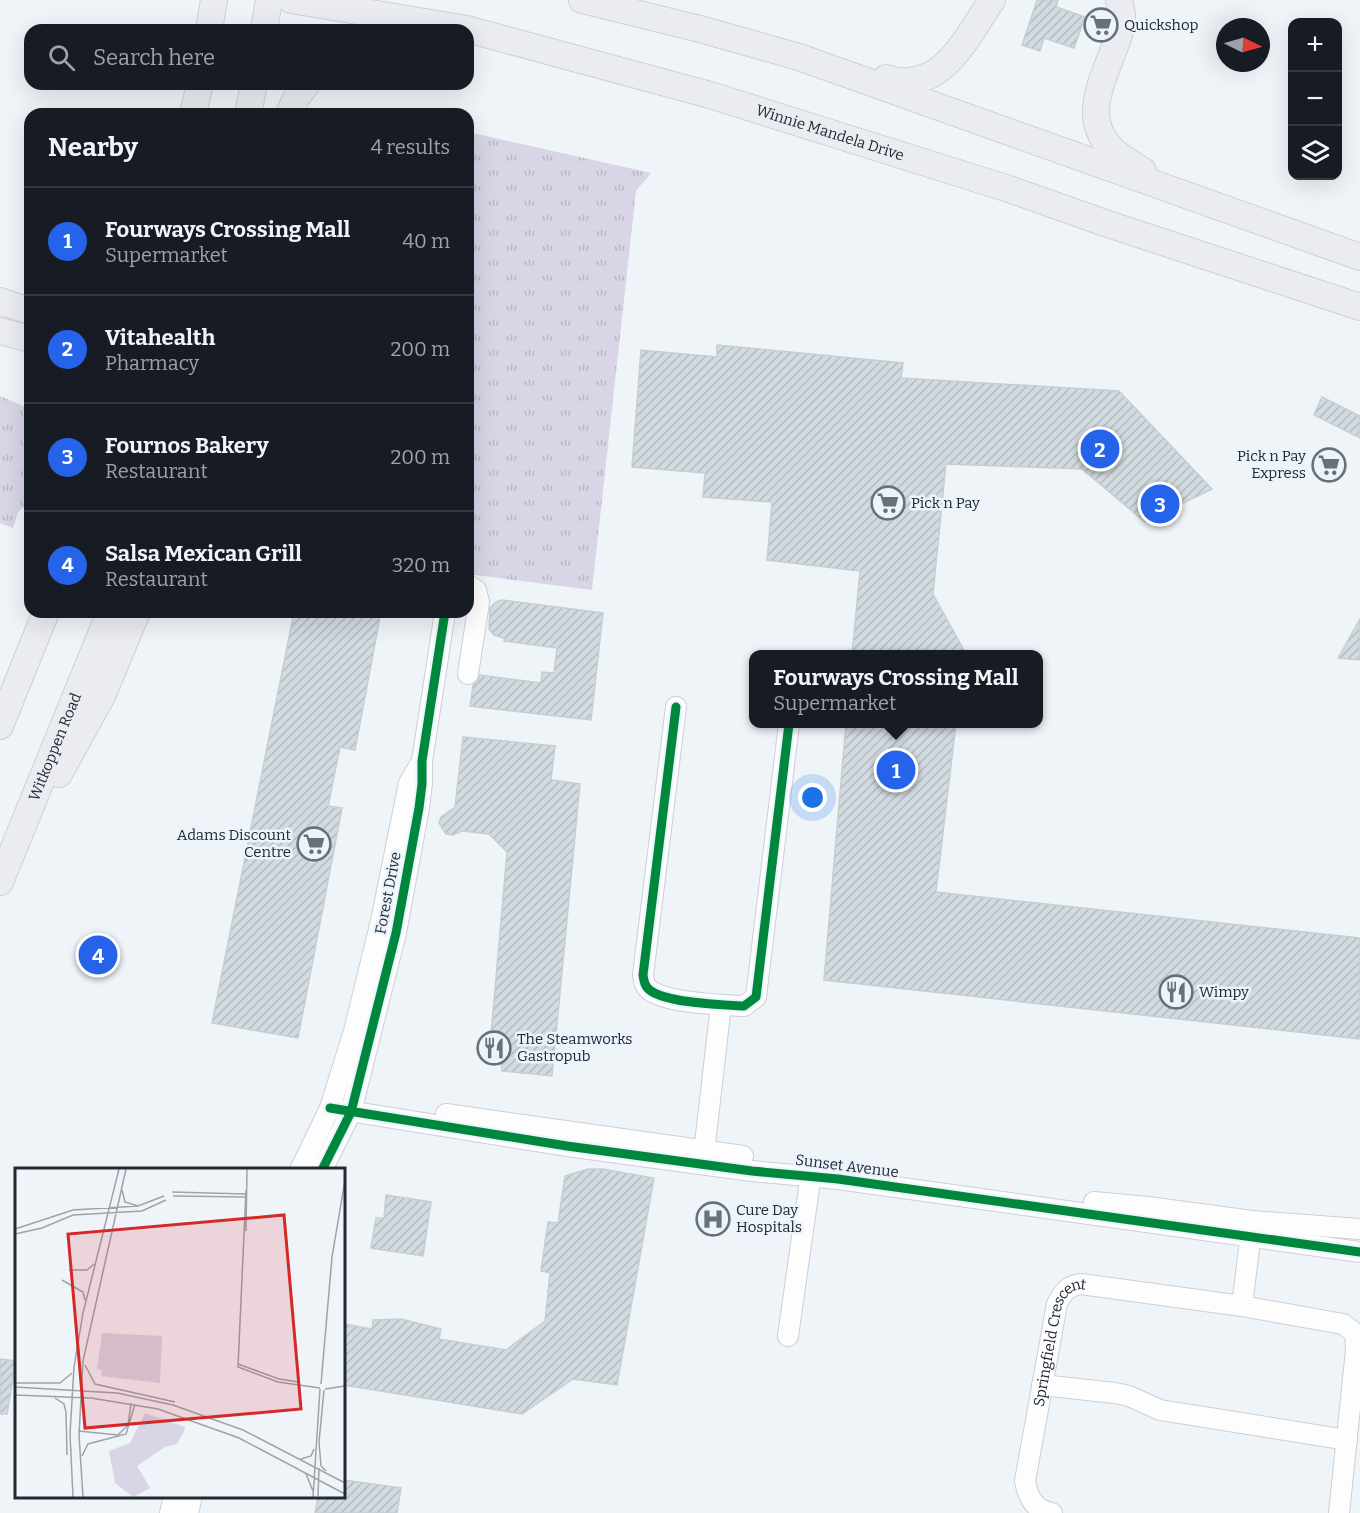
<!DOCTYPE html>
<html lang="en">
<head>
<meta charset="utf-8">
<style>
	:root { --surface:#171b24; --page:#242831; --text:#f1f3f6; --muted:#9ea1a6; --line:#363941; --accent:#2563eb }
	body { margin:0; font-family:Bitter,serif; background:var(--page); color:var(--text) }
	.controls { position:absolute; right:18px; top:18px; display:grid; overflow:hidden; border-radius:12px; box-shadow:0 6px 24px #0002 }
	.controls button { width:54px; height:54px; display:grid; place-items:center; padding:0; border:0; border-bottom:2px solid var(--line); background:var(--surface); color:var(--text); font:30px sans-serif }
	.compass { position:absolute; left:1216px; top:18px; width:54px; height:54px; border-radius:50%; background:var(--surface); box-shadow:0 6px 24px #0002; rotate:95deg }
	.you { position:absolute; left:813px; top:798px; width:21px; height:21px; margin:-15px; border:4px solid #fff; border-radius:50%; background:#1a73e8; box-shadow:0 0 0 9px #1a73e833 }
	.badge { display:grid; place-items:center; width:39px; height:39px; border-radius:50%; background:var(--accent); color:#fff; font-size:20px; font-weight:700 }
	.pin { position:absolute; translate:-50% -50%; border:3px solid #fff; box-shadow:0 2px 6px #0006 }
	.popup { position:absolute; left:749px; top:650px; width:294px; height:78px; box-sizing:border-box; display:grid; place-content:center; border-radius:12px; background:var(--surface); filter:drop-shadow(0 2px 4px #0005); font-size:20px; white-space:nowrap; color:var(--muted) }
	.popup b { font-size:22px; color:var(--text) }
	.popup::after { content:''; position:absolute; left:50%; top:100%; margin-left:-12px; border:12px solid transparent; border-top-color:var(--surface) }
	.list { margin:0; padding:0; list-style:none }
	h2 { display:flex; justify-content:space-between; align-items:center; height:78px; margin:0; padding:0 24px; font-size:26px }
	h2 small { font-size:20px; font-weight:400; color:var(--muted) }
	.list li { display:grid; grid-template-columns:39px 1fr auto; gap:18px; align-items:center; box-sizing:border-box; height:108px; padding:0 24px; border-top:2px solid var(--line) }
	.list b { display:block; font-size:22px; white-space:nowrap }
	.list p { margin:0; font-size:20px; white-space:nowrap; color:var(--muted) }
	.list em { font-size:20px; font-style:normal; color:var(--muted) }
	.icon { flex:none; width:33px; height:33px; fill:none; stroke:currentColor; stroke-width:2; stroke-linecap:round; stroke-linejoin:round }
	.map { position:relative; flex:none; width:1360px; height:1513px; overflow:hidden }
	.search { position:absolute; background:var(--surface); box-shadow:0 6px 24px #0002; left:24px; top:24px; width:450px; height:66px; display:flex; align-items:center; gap:15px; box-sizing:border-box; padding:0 21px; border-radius:18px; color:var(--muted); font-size:22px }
	.panel { position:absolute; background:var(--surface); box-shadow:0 6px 24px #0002; left:24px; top:108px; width:450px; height:510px; border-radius:18px }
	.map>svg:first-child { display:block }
</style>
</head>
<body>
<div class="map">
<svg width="1360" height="1513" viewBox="0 0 1360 1513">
	<defs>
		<pattern id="park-tufts" width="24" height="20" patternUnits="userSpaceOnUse" patternTransform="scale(1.5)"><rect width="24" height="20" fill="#d7d5e6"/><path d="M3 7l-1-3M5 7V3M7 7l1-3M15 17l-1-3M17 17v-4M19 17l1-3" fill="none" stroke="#b8b7c6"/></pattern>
		<pattern id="building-hatch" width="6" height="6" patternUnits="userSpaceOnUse" patternTransform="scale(1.5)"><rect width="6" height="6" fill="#d2dbe0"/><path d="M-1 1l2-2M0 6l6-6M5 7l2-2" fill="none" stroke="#b4bcc1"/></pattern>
	</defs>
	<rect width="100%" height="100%" fill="#eff4f9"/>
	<!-- park -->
	<path fill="url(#park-tufts)" d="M468,132L651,173L636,191L592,590L468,574Z
		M0,396L30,409V502L18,512L13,528L0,523Z"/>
	<!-- building -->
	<path fill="url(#building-hatch)" stroke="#c6ced4" stroke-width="1.5" d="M1037,0H1058L1056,7L1085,17L1074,48L1044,38L1040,51L1022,45Z
		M717,345L903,363L901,378L1119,391L1212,489L1145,522L1082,469L946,464L933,594L966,654H852L860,571L767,560L772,502L703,497L705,473L632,467L641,350L717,357Z
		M1322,397L1360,416V438L1314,415Z
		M502,600L603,613L591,720L470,706L473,685L478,681L480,675L541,683L542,672L554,673L557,648L504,641V638L494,635L489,629L490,608L496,602Z
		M294,612H381L355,750L340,747L328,806L342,808L298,1038L212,1023Z
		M1360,619V660L1338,658Z
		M846,723H956L936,892L1360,938V1039L824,980Z
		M463,737L555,746L551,780L580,784L552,1076L502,1071L501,1063L490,1057L484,1050L486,1040L491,1035L507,852L489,834L462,831L453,835L446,834L439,823L441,817L455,807Z
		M588,1169H602L654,1178L617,1385L573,1379L522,1414L344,1385V1324L372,1329L373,1320L401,1319L441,1329L439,1339L506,1350L545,1321L550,1273L541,1271L548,1222L558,1223L565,1176Z
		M386,1195L431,1202L423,1256L371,1248L376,1218H384Z
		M0,1359L16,1361L7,1414H0Z
		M344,1480L401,1488L397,1513H315L318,1497H344Z"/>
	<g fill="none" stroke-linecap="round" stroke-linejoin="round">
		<!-- minor casing -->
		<g stroke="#cad0d6" stroke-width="22">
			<g id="minor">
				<path d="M468,585L476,590L479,602L468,674"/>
				<path d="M676,707L643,975C644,982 645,987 651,991C668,1003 722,1005 744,1006L756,997L789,724"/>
				<path d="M330,1108L567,1146L752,1171L838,1179L1360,1252"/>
				<path d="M446,1114L743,1156"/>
				<path d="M703,1161L721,1005"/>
				<path d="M300,1170L330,1108L354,1031L381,921L409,783L422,761"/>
				<path d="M322,1170L351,1112L396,933L419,808L422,784V761L445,612"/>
				<path d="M1094,1202L1148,1207L1252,1221L1360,1229"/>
				<path d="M1242,1306L1343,1324L1355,1333L1356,1350L1339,1513"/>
				<path d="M788,1336L812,1167"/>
				<path d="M1042,1385L1115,1393L1129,1396L1160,1410L1347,1440"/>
				<path d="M170,1513L174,1496"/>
				<path d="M188,1513L192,1496"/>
				<path id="s1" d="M1052,1513C1034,1510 1028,1497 1025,1481L1057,1304C1063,1292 1067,1286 1081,1284L1242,1306L1252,1224"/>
			</g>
		</g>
		<!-- major casing -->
		<g stroke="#cdd0d4" stroke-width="28">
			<g id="major">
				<path id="s2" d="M291,0L467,29L710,95L1009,189L1105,223L1360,307"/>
				<path d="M582,0L700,29L799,57L1360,257"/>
				<path d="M1119,0L1122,14V24C1113,66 1072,116 1116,153C1124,159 1134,165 1143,171"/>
				<path d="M209,30L214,0"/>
				<path d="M264,30L269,0"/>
				<path d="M886,78C941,96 966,38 992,0"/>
				<path d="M193,114L200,84"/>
				<path d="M248,114L254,84"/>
				<path d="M289,114L296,98L307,84"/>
				<path d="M0,301L30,311"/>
				<path d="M0,331L30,339"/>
				<path d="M0,726L46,612"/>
				<path d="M59,774L102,696L137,612"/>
				<path id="s3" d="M0,882L110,612"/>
			</g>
		</g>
		<!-- minor -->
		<use href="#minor" stroke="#fdfdfe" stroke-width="20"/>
		<!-- major -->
		<use href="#major" stroke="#eaecf2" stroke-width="26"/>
		<!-- cycleway casing -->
		<g stroke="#ebf3fd" stroke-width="13">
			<path id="cycleway" d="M676,707L643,975C644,982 645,987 651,991C668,1003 722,1005 744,1006L756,997L789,724
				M330,1108L567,1146L752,1171L838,1179L1360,1252
				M322,1170L351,1112L396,933L419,808L422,784V761L445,612"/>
		</g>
		<!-- cycleway -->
		<use href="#cycleway" stroke="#00873e" stroke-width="9"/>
	</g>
	<!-- icons -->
	<defs>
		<g id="supermarket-ring" transform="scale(1.725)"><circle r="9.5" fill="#ebf3fd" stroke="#6a7078" stroke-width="1.5"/><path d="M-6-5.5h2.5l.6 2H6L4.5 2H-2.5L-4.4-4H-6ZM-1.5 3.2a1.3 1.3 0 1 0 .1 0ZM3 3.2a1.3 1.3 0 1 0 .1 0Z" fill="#6a7078"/></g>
		<g id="restaurant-ring" transform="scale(1.725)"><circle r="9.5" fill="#ebf3fd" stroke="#6a7078" stroke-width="1.5"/><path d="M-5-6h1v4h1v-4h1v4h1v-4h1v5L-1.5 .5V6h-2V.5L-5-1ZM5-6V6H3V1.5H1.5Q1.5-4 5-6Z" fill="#6a7078"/></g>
		<g id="hospital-ring" transform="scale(1.725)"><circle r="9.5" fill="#ebf3fd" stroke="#6a7078" stroke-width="1.5"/><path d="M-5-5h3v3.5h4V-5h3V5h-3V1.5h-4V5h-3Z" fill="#6a7078"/></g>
	</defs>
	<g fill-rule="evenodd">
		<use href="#supermarket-ring" x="1101" y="25"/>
		<use href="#supermarket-ring" x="1329" y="465"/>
		<use href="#supermarket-ring" x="888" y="503"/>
		<use href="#supermarket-ring" x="314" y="844"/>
		<use href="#restaurant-ring" x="1176" y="992"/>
		<use href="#restaurant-ring" x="494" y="1048"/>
		<use href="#hospital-ring" x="713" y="1219"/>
	</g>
	<g text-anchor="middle" stroke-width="5" stroke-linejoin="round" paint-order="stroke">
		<!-- poi labels -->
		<g font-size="15" fill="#222932" stroke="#ebf3fd" text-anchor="start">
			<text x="1124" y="30">Quickshop</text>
			<text x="1306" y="461" text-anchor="end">Pick n Pay<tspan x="1306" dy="17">Express</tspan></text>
			<text x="911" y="508">Pick n Pay</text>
			<text x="291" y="840" text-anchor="end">Adams Discount<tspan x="291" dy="17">Centre</tspan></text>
			<text x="1199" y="997">Wimpy</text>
			<text x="517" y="1044">The Steamworks<tspan x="517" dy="17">Gastropub</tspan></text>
			<text x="736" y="1215">Cure Day<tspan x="736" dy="17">Hospitals</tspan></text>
		</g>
		<!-- street labels -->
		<g font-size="15" fill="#222932" stroke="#ebf3fd">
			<text dy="5" stroke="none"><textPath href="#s2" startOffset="556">Winnie Mandela Drive</textPath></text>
			<text dy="5" stroke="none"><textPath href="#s3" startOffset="146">Witkoppen Road</textPath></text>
			<text transform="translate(388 893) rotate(-79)" y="5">Forest Drive</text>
			<text transform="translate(847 1166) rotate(7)" y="5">Sunset Avenue</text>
			<text dy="5" stroke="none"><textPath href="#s1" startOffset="192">Springfield Crescent</textPath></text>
		</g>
	</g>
	<!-- overview -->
	<g transform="translate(15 1168)">
		<rect width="330" height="330" fill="#eff4f9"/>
		<path d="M87,165L147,168L145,215L86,208L87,202L82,201ZM130,245L170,259L169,263L162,276L150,279L122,298L135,320L118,329L100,315L94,283L115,275Z" fill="#d7d5e6"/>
		<path fill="none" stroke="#9da3a9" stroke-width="1.5" d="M107,22L110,34L123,38M231,22L223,199L263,214L305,220M157,24L231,26M158,28L230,29M0,61L58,42L123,38L149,28M231,63L232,1M0,66L27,60L58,47L127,43L151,32M54,102H72L79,96M47,112L68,124L70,132M223,196L264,211L284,214M70,197L80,216L160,234M0,215H45L57,205M306,216L317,89L330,12M0,219L102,225L158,237L228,262L330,315M310,221L330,218M0,227L76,230L143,241L224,270L330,326M40,230L49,236L51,244L52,287M63,263L103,267L113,257L116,235M304,274L309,222M304,274L306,298L311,303M67,288L73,276L111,266L120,236M286,291L296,288L299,281M291,306L298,323M303,328L304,300M58,329L55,266L59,199L68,145L104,1M68,329L64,267L68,193L111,1M298,329L305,221"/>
		<path fill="#d62828" fill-opacity="0.15" stroke="#d62828" stroke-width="3" d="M269,47L286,241L70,260L53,66Z"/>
		<rect width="330" height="330" fill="none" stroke="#222932" stroke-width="3"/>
	</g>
</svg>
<div class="controls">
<button>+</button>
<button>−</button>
<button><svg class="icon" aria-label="layers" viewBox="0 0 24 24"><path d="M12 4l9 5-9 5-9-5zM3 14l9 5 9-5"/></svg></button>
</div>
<svg class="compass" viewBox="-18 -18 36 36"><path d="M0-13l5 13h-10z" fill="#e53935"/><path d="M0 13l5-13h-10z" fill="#9ea1a6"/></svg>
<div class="you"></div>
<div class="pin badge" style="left:896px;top:770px">1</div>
<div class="popup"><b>Fourways Crossing Mall</b>Supermarket</div>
<div class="pin badge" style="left:1100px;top:449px">2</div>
<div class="pin badge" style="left:1160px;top:504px">3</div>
<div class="pin badge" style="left:98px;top:955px">4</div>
<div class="search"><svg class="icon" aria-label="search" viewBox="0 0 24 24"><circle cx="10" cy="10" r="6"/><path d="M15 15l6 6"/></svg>Search here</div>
<section class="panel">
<h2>Nearby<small>4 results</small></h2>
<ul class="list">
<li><span class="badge">1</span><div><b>Fourways Crossing Mall</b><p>Supermarket</p></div><em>40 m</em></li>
<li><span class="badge">2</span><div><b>Vitahealth</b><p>Pharmacy</p></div><em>200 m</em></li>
<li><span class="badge">3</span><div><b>Fournos Bakery</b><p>Restaurant</p></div><em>200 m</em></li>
<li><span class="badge">4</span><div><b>Salsa Mexican Grill</b><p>Restaurant</p></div><em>320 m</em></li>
</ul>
</section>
</div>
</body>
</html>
